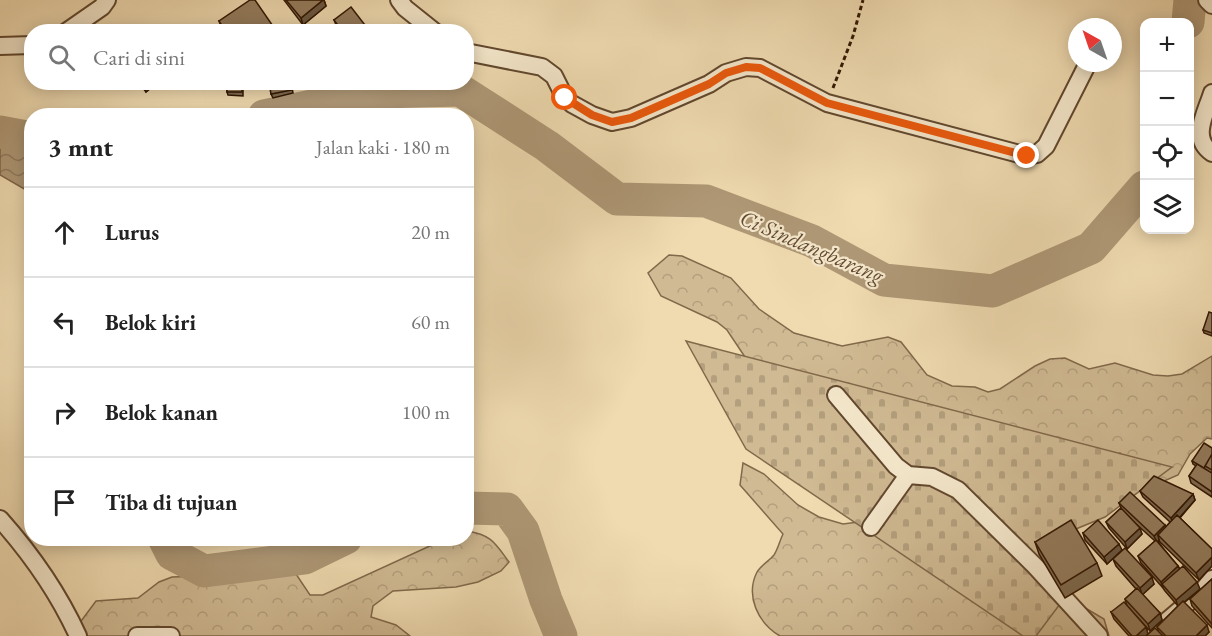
<!DOCTYPE html>
<html lang="id">
<head>
<meta charset="utf-8">
<style>
	:root { --surface:#fff; --page:#f2f2f2; --text:#222; --muted:#767676; --line:#e0e0e0 }
	body { margin:0; font-family:"EB Garamond",serif; background:var(--page); color:var(--text) }
	.controls { position:absolute; right:18px; top:18px; display:grid; overflow:hidden; border-radius:12px; box-shadow:0 3px 15px #0003 }
	.controls button { width:54px; height:54px; display:grid; place-items:center; padding:0; border:0; border-bottom:2px solid var(--line); background:var(--surface); color:var(--text); font:30px sans-serif }
	.compass { position:absolute; left:1068px; top:18px; width:54px; height:54px; border-radius:50%; background:var(--surface); box-shadow:0 3px 15px #0003; rotate:320deg }
	.stop { position:absolute; width:18px; height:18px; margin:-14px; border:4px solid #ea580c; border-radius:50%; background:#fff }
	.stop.end { background:#ea580c; border-color:#fff; box-shadow:0 2px 6px #0008 }
	.list { margin:0; padding:0; list-style:none }
	h2 { display:flex; justify-content:space-between; align-items:center; height:78px; margin:0; padding:0 24px; font-size:26px }
	h2 small { font-size:20px; font-weight:400; color:var(--muted) }
	.list li { display:grid; grid-template-columns:39px 1fr auto; gap:18px; align-items:center; box-sizing:border-box; height:90px; padding:0 24px; border-top:2px solid var(--line) }
	.list b { display:block; font-size:22px; white-space:nowrap }
	.list em { font-size:20px; font-style:normal; color:var(--muted) }
	.icon { flex:none; width:33px; height:33px; fill:none; stroke:currentColor; stroke-width:2; stroke-linecap:round; stroke-linejoin:round }
	.map { position:relative; flex:none; width:1212px; height:636px; overflow:hidden }
	.search { position:absolute; background:var(--surface); box-shadow:0 3px 15px #0003; left:24px; top:24px; width:450px; height:66px; display:flex; align-items:center; gap:15px; box-sizing:border-box; padding:0 21px; border-radius:24px; color:var(--muted); font-size:22px }
	.panel { position:absolute; background:var(--surface); box-shadow:0 3px 15px #0003; left:24px; top:108px; width:450px; height:438px; border-radius:24px }
	.map>svg:first-child { display:block }
</style>
</head>
<body>
<div class="map">
<svg width="1212" height="636" viewBox="0 0 1212 636">
	<defs>
		<pattern id="forest-crowns" width="20" height="18" patternUnits="userSpaceOnUse" patternTransform="scale(1.5)"><rect width="20" height="18" fill="#d0ba93"/><path d="M2 6a3 3 0 1 1 6 0M12 15a3 3 0 1 1 6 0" fill="none" stroke="#b39f7d"/></pattern>
		<pattern id="cemetery-stones" width="16" height="16" patternUnits="userSpaceOnUse" patternTransform="scale(1.5)"><rect width="16" height="16" fill="#d0ba93"/><path d="M2 7V4a2 2 0 0 1 4 0v3zM10 15v-3a2 2 0 0 1 4 0v3z" fill="#b39f7d"/></pattern>
		<pattern id="water-waves" width="16" height="10" patternUnits="userSpaceOnUse" patternTransform="scale(1.5)"><rect width="16" height="10" fill="#af9876"/><path d="M0 5q4-4 8 0t8 0" fill="none" stroke="#8f7b5f"/></pattern>
	</defs>
	<rect width="100%" height="100%" fill="#f0dbb1"/>
	<filter id="stains"><feTurbulence type="fractalNoise" baseFrequency=".00333" numOctaves="4"/><feColorMatrix values="0 0 0 0 .2 0 0 0 0 .09 0 0 0 0 .02 0 0 0 .5 -.17"/></filter>
	<radialGradient id="worn" r=".72"><stop offset=".6" stop-color="#630" stop-opacity="0"/><stop offset="1" stop-color="#630" stop-opacity=".3"/></radialGradient>
	<!-- forest -->
	<path fill="url(#forest-crowns)" stroke="#80684a" stroke-width="1.5" d="M669,255L682,256L731,278L759,309L794,333L842,346L888,337L901,342L927,375L952,386L975,387L988,392L1000,389L1035,366L1050,359L1065,358L1089,369L1115,363L1153,375L1168,376L1182,374L1212,356V439L1207,438L1190,454L1178,475L1155,485L1141,484L1120,453L1090,468L749,363L727,330L717,322L661,296L648,273Z
		M743,463L764,474L798,505L819,517L843,524L866,521L1029,547L1045,563L1014,593L1060,604L1082,606L1104,619L1109,636H780C758,623 745,596 757,572C761,565 769,561 774,555C778,549 780,540 783,534L740,485Z
		M467,531C492,535 495,543 509,562L501,571L478,582L456,587L393,591L373,606L371,617L396,625L410,636H70L96,601L138,598L159,582L172,577L200,576L243,579L296,574L310,595H323L445,539L466,538Z"/>
	<!-- cemetery -->
	<path fill="url(#cemetery-stones)" stroke="#80684a" stroke-width="1.5" d="M686,341L1172,467L1105,517L1071,531L1031,568L1060,604L1036,636H1023L746,449Z"/>
	<!-- water -->
	<path fill="url(#water-waves)" stroke="#7d6448" stroke-width="1.5" d="M0,121L31,142V190H26L0,175Z"/>
	<g fill="none" stroke-linecap="round" stroke-linejoin="round">
		<!-- river -->
		<path stroke="#af9876" stroke-width="33" d="M1188,22L1190,0
			M264,116L380,92L460,90L547,146L617,199L706,201L812,241L884,280L993,291L1091,248L1144,187
			M0,132L32,138
			M466,508L507,509L523,531L546,600L561,636
			M164,538L172,554L204,571L305,558L346,538"/>
		<!-- minor casing -->
		<g stroke="#61472e" stroke-width="20">
			<path id="minor" d="M399,0L405,8L435,32
				M1207,0L1212,5
				M66,32L102,7L107,0
				M0,46L32,45
				M466,52L542,67L554,76L565,98L572,104L592,115L612,122L631,118L709,84L726,73L746,67L760,68L827,103L1027,156L1037,154L1046,146L1088,63
				M1212,93C1206,113 1190,138 1212,153
				M836,395L896,466L908,475L932,477L958,490L1035,566L1099,636
				M0,519C32,555 58,592 78,636
				M871,527L908,475
				M137,636H171
				M1149,636L1202,591L1212,579"/>
		</g>
		<!-- path -->
		<path stroke="#311602" stroke-width="3" stroke-dasharray="4.5 3" stroke-linecap="butt" d="M833,88L853,36L863,0"/>
		<!-- minor -->
		<use href="#minor" stroke="#f5e8cc" stroke-width="16"/>
	</g>
	<!-- wall -->
	<path fill="#7f6b50" stroke="#311602" stroke-width="1.5" d="M284,0H324L326,6L303,25Z
		M334,20L365,25L367,32H341L337,27Z
		M219,21L277,32H223Z
		M138,82H158L146,92Z
		M227,82H243V96L228,95L227,92Z
		M272,82H291L293,93L273,98L271,94Z
		M1212,313V336L1204,333L1203,330Z
		M1212,448V497L1191,483L1189,476L1196,466L1193,464L1192,461Z
		M1140,491L1193,494L1195,500L1180,518L1212,549V566L1199,580L1160,542L1159,540L1158,542L1178,566L1180,569L1200,589L1184,603L1209,632L1205,636H1129L1114,619L1111,612L1146,627L1148,634L1158,631L1157,627L1178,606L1165,591L1163,588L1141,563L1138,556L1155,541L1136,524L1142,534L1127,549L1109,528L1106,522L1121,508L1119,503L1166,527L1170,522L1143,497Z
		M1083,533L1122,550L1107,564L1085,540Z
		M1035,542L1097,563L1102,576L1065,598L1039,554Z
		M1113,559L1154,584L1142,595L1160,613L1162,620L1150,631L1127,606L1125,599L1136,589L1116,566Z
		M1212,579V628L1192,606L1190,599Z"/>
	<!-- shaded-wall -->
	<path fill="#685741" stroke="#311602" stroke-width="1.5" d="M323,0H324L326,6L303,25L301,18Z
		M365,25L367,32H356Z
		M147,82H158L146,92L144,85Z
		M1193,494L1195,500L1173,525L1171,518Z
		M1165,525L1167,531L1158,535L1159,540L1157,543L1154,536Z
		M1140,528L1142,534L1127,549L1125,542Z
		M1119,544L1122,550L1107,564L1104,557Z
		M1212,557V566L1199,580L1196,573Z
		M1178,566L1181,572L1162,584L1163,588L1161,582Z
		M1152,577L1154,584L1142,595L1140,588Z
		M1197,582L1200,589L1178,607L1176,600Z
		M1160,613L1162,620L1150,631L1148,624Z
		M1207,625L1209,632L1205,636H1196Z
		M1146,627L1148,634L1146,636H1136Z"/>
	<!-- building -->
	<path fill="#947c5d" stroke="#311602" stroke-width="1.5" d="M250,0H255L277,32H226L219,21Z
		M286,0H323L301,18Z
		M351,7L365,25L356,32H343L334,20Z
		M227,82H242V92H227Z
		M272,82H290L292,90L271,94L269,83Z
		M1209,312L1212,313V333L1203,330Z
		M1204,443L1212,448V454L1204,468L1192,461Z
		M1212,454V470L1205,466Z
		M1197,464L1212,473V492L1189,476Z
		M1154,476L1193,494L1171,518L1140,491Z
		M1130,492L1165,525L1154,536L1119,503Z
		M1121,508L1140,528L1125,542L1106,522Z
		M1177,515L1212,549V557L1196,573L1158,535Z
		M1071,520L1097,563L1061,585L1035,542Z
		M1098,520L1119,544L1104,557L1083,533Z
		M1156,540L1178,566L1161,582L1138,556Z
		M1125,548L1152,577L1140,588L1113,559Z
		M1183,566L1197,582L1176,600L1162,584Z
		M1212,579V624L1190,599Z
		M1137,588L1160,613L1148,624L1125,599Z
		M1183,601L1207,625L1196,636H1166L1157,627Z
		M1124,602L1146,627L1136,636H1132L1111,612Z
		M1155,628L1163,636H1146Z"/>
	<g fill="none" stroke-linecap="round" stroke-linejoin="round">
		<!-- route -->
		<path stroke="#ea580c" stroke-width="8" d="M565,98L592,115L612,122L631,118L709,84L726,73L746,67L760,68L827,103L1027,156"/>
	</g>
	<g text-anchor="middle" stroke-width="4.5" stroke-linejoin="round" paint-order="stroke">
		<!-- water labels -->
		<g font-size="22" font-style="italic" fill="#634a30" stroke="#f5e8cc">
			<text transform="translate(812 246) rotate(23)" y="8">Ci Sindangbarang</text>
		</g>
	</g>
	<rect width="100%" height="100%" filter="url(#stains)"/>
	<rect width="100%" height="100%" fill="url(#worn)"/>
</svg>
<div class="controls">
<button>+</button>
<button>−</button>
<button><svg class="icon" aria-label="locate" viewBox="0 0 24 24"><circle cx="12" cy="12" r="6"/><path d="M12 2v4M12 18v4M2 12h4M18 12h4"/></svg></button>
<button><svg class="icon" aria-label="layers" viewBox="0 0 24 24"><path d="M12 4l9 5-9 5-9-5zM3 14l9 5 9-5"/></svg></button>
</div>
<svg class="compass" viewBox="-18 -18 36 36"><path d="M0-13l5 13h-10z" fill="#e53935"/><path d="M0 13l5-13h-10z" fill="#767676"/></svg>
<div class="stop" style="left:565px;top:98px"></div>
<div class="stop end" style="left:1027px;top:156px"></div>
<div class="search"><svg class="icon" aria-label="search" viewBox="0 0 24 24"><circle cx="10" cy="10" r="6"/><path d="M15 15l6 6"/></svg>Cari di sini</div>
<section class="panel">
<h2>3 mnt<small>Jalan kaki · 180 m</small></h2>
<ul class="list">
<li><svg class="icon" aria-label="ahead" viewBox="0 0 24 24"><path d="M12 20V5M6 11l6-6 6 6"/></svg><div><b>Lurus</b></div><em>20 m</em></li>
<li><svg class="icon" aria-label="left" viewBox="0 0 24 24"><path d="M17 20v-9H6M10 6l-5 5 5 5"/></svg><div><b>Belok kiri</b></div><em>60 m</em></li>
<li><svg class="icon" aria-label="right" viewBox="0 0 24 24"><path d="M7 20v-9h11M14 6l5 5-5 5"/></svg><div><b>Belok kanan</b></div><em>100 m</em></li>
<li><svg class="icon" aria-label="arrive" viewBox="0 0 24 24"><path d="M6 21V4h12l-3 4 3 4H6"/></svg><div><b>Tiba di tujuan</b></div></li>
</ul>
</section>
</div>
</body>
</html>
